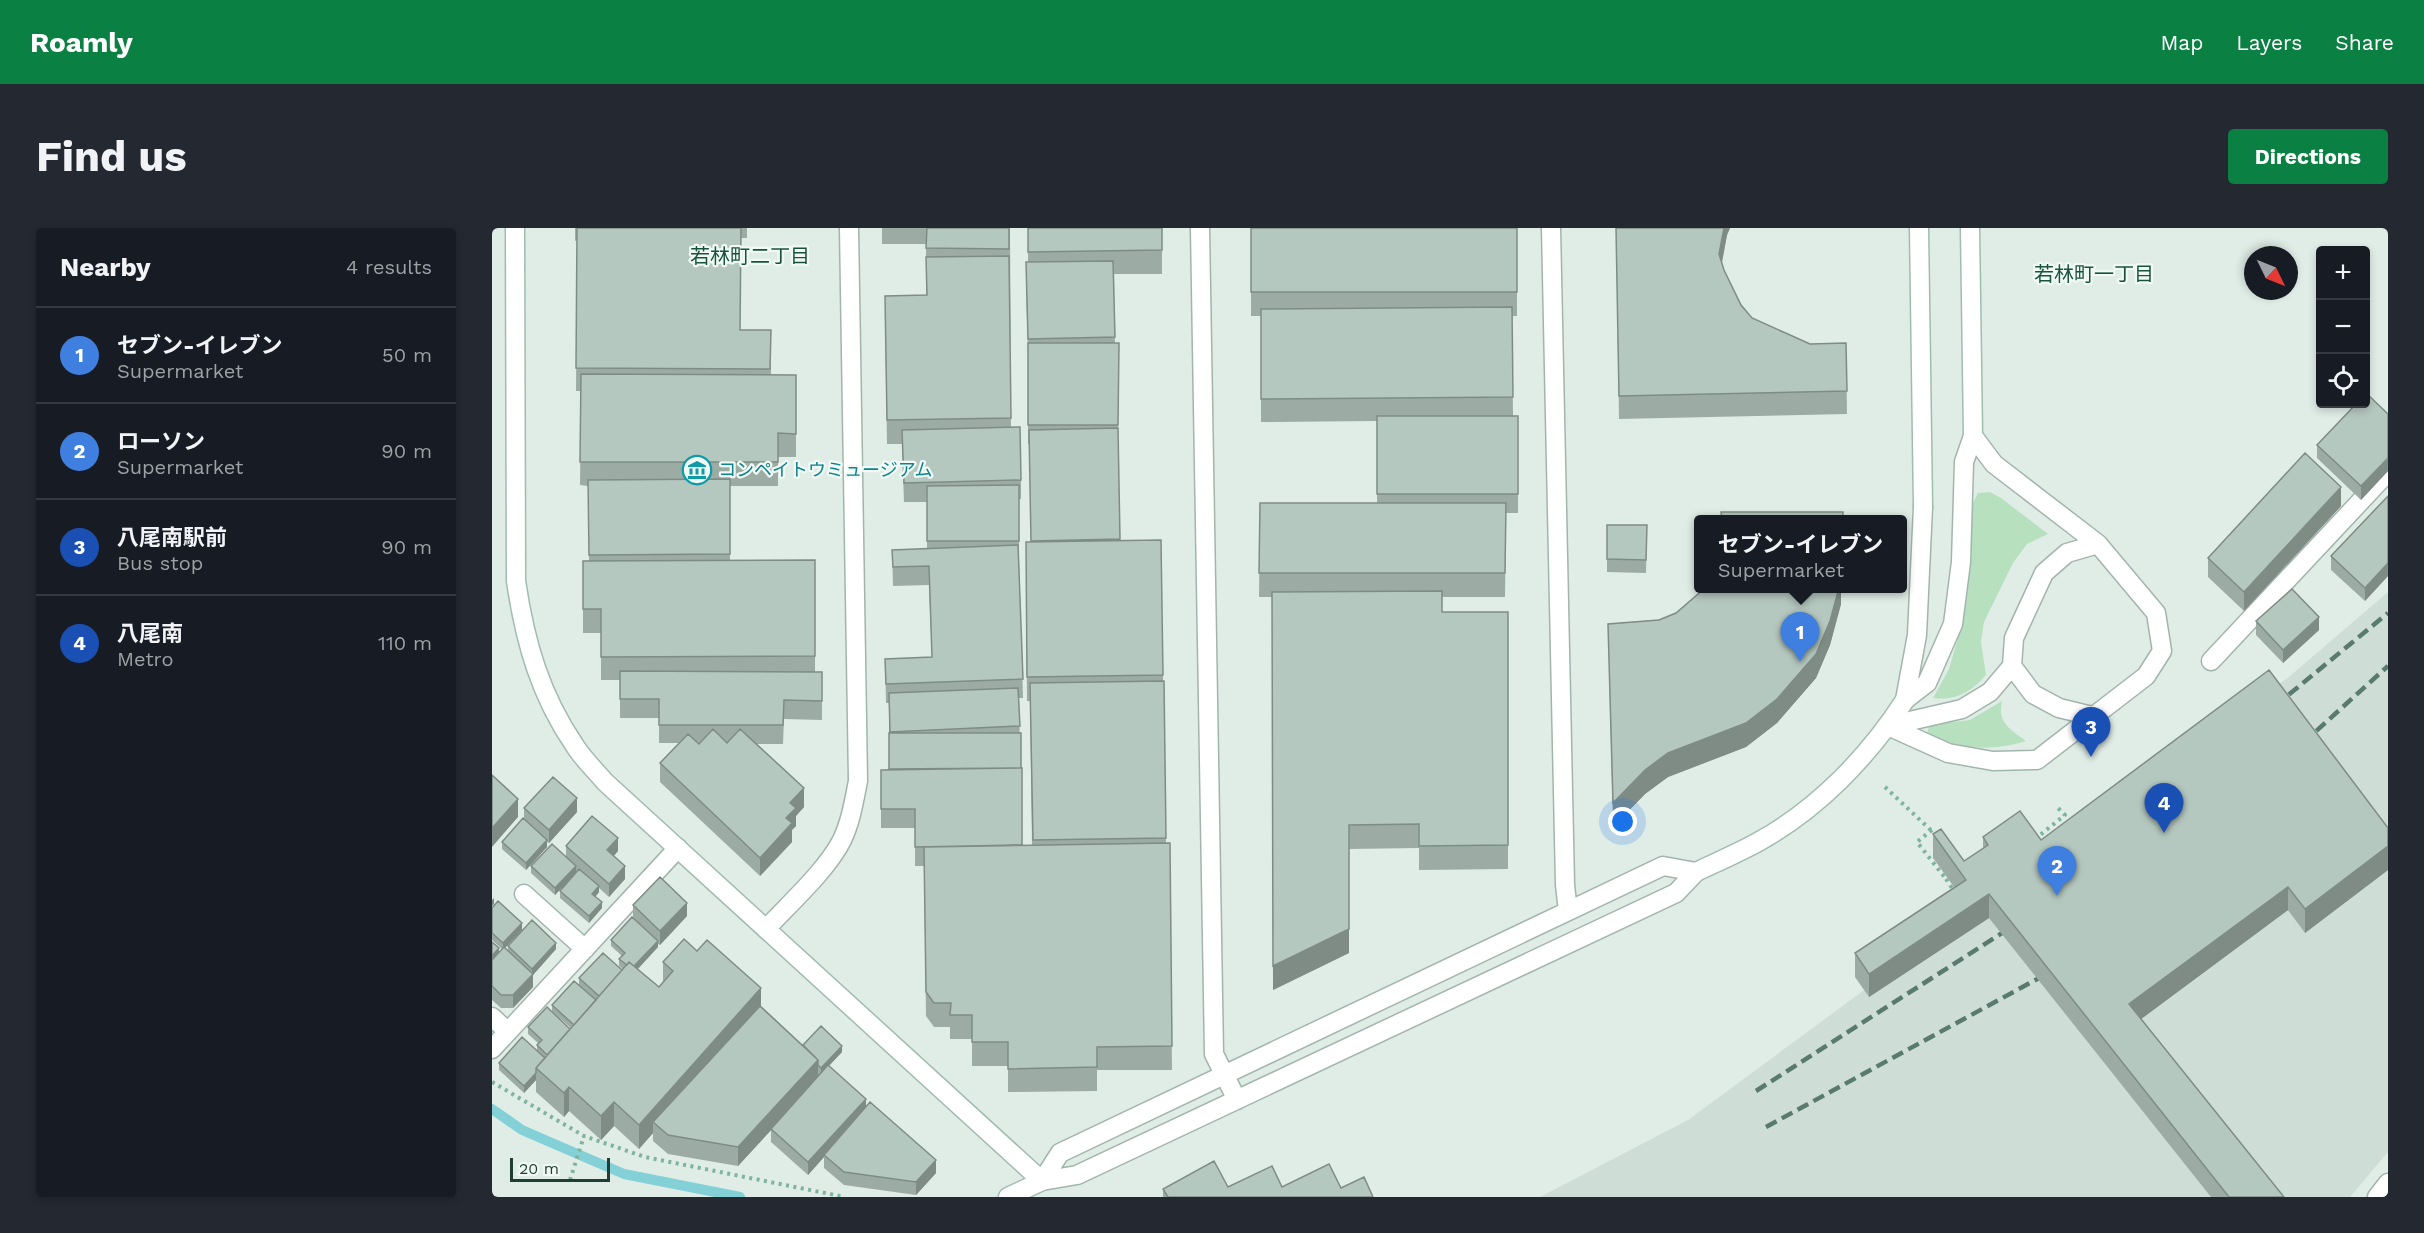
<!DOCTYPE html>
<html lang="en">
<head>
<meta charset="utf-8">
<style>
	:root { --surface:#171b24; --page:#242831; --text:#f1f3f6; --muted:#9ea1a6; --line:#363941; --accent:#0b8043 }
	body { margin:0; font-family:"Work Sans","Noto Sans JP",sans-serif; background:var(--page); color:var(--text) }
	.controls { position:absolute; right:18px; top:18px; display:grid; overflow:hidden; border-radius:6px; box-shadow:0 3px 9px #0003 }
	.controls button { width:54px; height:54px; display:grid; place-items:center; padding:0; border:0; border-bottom:2px solid var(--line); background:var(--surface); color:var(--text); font:30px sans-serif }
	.compass { position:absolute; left:1752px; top:18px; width:54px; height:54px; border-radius:50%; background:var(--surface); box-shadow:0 3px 9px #0003; rotate:133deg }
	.scale { position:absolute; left:18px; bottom:15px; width:100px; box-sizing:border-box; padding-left:6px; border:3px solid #1f3f34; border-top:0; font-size:16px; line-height:21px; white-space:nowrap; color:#1f3f34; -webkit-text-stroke:4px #f1f9f4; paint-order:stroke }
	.you { position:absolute; left:1131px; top:594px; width:21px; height:21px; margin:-15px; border:4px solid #fff; border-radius:50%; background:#1a73e8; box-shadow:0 0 0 9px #1a73e833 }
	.badge { display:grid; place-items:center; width:39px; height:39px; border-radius:50%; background:var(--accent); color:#fff; font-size:20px; font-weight:700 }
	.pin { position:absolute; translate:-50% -50px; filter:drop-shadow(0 2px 3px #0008) }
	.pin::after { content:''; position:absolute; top:32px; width:21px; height:18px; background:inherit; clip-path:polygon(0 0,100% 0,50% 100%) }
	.popup { position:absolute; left:1202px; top:287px; width:213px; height:78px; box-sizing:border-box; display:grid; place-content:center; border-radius:6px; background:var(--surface); filter:drop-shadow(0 2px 4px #0005); font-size:20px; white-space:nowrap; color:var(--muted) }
	.popup b { font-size:22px; color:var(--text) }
	.popup::after { content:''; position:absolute; left:50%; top:100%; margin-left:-12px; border:12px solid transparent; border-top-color:var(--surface) }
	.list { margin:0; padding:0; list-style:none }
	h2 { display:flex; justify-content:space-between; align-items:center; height:78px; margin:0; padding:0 24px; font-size:26px }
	h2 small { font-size:20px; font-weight:400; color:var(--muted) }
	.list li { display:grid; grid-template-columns:39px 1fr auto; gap:18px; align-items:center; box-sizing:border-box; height:96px; padding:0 24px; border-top:2px solid var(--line) }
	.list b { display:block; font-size:22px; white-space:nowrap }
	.list p { margin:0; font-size:20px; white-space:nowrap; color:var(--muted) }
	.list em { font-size:20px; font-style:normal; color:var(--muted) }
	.icon { flex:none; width:33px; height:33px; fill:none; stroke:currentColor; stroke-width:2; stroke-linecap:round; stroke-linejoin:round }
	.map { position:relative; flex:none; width:1896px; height:969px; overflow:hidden; border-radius:6px }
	header { display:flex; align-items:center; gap:36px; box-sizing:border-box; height:84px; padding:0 30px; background:var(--accent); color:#fff }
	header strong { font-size:28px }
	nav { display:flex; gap:33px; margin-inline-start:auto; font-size:21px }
	.intro { display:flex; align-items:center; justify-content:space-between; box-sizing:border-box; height:144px; padding:0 36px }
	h1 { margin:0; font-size:42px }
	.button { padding:15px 27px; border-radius:6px; background:var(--accent); color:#fff; font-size:21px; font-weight:700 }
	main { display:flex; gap:36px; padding:0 36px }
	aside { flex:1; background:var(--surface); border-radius:6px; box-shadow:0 3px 9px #0003 }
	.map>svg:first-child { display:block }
</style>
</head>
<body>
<header>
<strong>Roamly</strong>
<nav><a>Map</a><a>Layers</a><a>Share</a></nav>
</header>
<div class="intro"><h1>Find us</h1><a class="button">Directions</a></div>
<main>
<aside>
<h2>Nearby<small>4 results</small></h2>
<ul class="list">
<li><span class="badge" style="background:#3f7fe0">1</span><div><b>セブン-イレブン</b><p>Supermarket</p></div><em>50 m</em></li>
<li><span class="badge" style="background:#3f7fe0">2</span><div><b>ローソン</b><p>Supermarket</p></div><em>90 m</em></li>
<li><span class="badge" style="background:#1a4fb4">3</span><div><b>八尾南駅前</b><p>Bus stop</p></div><em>90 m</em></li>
<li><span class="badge" style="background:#1a4fb4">4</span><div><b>八尾南</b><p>Metro</p></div><em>110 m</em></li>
</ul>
</aside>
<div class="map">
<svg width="1896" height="969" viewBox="0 0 1896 969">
	<rect width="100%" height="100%" fill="#e0ede6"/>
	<!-- built -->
	<path fill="#ceddd5" d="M1896,364V924L1858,969H1048L1196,892L1798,448Z"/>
	<!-- green -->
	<path fill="#b7e0bf" d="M1498,264L1509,270L1556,306L1535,316L1521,335L1492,394L1489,414L1494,447C1479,464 1464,473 1441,470L1457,441L1466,410L1480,330L1478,298L1480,277L1486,265Z
		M1510,473C1505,495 1518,501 1534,513C1494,525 1474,519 1435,509L1437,497L1478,492Z"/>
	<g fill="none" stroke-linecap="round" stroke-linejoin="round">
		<!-- stream -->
		<path stroke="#83d1d7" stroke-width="10" d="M0,881L30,902L132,946L248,969"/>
		<!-- lane casing -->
		<g stroke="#a2b5ad" stroke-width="21">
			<path id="lane" d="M1719,433L1896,244
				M32,666L93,721
				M0,789L16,804
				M0,821L186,620
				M1885,969L1896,955"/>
		</g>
		<!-- street casing -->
		<g stroke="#a2b5ad" stroke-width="21">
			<path id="street" d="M708,0L722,826L745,872
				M1059,0L1073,657L1076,683
				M1520,438L1541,466L1567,480L1600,488
				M1413,472L1435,455L1461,396L1469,334L1472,234L1481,208
				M1413,472L1425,407L1431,279
				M1396,498L1456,525L1501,533L1545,532L1654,448L1670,423L1664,385L1606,316L1502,236L1481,208
				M1396,498L1470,481L1498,464L1520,438L1522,410L1552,345L1575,325L1606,316
				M274,701C297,676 335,642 350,612C359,593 362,573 366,553L357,0
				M550,953L568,925L1171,638L1204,644
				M550,953L585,947L1184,665L1204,644"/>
		</g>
		<!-- secondary casing -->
		<g stroke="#a0bcb0" stroke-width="21">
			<path id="secondary" d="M23,0L24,353C33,414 48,467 83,518C91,531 103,542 113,554L550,953L516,969
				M1427,0L1431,279
				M1478,0L1481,208
				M1204,644C1225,634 1246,625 1266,614C1326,581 1376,529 1413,472"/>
		</g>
		<!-- path -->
		<path stroke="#7eb39e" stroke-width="4" stroke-dasharray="3 4.5" stroke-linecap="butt" d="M1393,559L1445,608
			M1440,602L1425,614L1454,651
			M1543,611L1573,587L1564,578
			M0,854L92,908L153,929L353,969
			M78,952L92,908"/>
		<!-- lane -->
		<use href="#lane" stroke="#fff" stroke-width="18"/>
		<!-- street -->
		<use href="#street" stroke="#fff" stroke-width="18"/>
		<!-- secondary -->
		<use href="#secondary" stroke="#fff" stroke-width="18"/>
		<!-- rail -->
		<path stroke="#597a6f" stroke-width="4.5" stroke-dasharray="12 6" stroke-linecap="butt" d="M1783,478L1896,385
			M1811,515L1896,438
			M1264,863L1524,696
			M1274,899L1547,750L1558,740"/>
		<!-- path-bridge -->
		<path stroke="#7eb39e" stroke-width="4" stroke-dasharray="3 4.5" stroke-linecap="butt" d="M1454,651L1462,663"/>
	</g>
	<!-- wall -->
	<path fill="#9caca4" d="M83,0H255V10H249L248,102H279V147H304V229H286V258H238V332H323V444H330V492L292,491L291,516H264L312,579L304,588V598L300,602V614L268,648L168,554V535L187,515H167V490H128V452H109V405H91V333H97L96,258L88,257L89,163H84L85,12L83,13Z
		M390,0H518L519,199L529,252V271H527V331L531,470H527L530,617H540L538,473H535L534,338L539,314L537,216H536V129L534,53L536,34V0H670V46H622L623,115H627L626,216L628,313L671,447V453H672L674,615H678L680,842H605V863L516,864V838H480V811H458V799H442L434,788L432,638H423V600H389V542L397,541V475H394L393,431L440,429L437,357L401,358L400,322L435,321V274H412L410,216H395L393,92L434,67V16H390Z
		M759,0H1025V88H1020L1021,188H1026V285H1014L1013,369H950V384H1016V641L927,642V620L857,621V725L781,762L780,369H767L768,275H885V193L769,194V88H759Z
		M1124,0H1238L1235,7L1230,35L1232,42L1249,77L1260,90L1318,116L1354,115L1355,186L1127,191Z
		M1896,186V243L1869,272L1825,230V217Z
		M1896,268V348L1873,373L1839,342V328Z
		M1849,278L1752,383L1716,349V330Z
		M1115,297H1155L1154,345L1115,344Z
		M1349,376L1338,417L1324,450L1285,495L1254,519L1176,549L1153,566L1121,599L1116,396Z
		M1764,393L1827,402L1791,435L1764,407Z
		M32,580L85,584L57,615L55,614V619L34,642L10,621V614L32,591Z
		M1896,600V642L1813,705L1796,682L1649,791L1792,969H1719L1497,690L1377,769L1363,749V725L1462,659L1441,630V606L1472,633L1491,620V609L1549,612Z
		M74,618L126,623L122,628L133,651L117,669L107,660V664L103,669L110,680L97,695L68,670V663L75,654L63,667L39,645V638L74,629Z
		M141,677L195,688L168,717L166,716V719L146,741L167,759L171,754V734L269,778L311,817L350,824L337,838L374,879L444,945L424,967L352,957L332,940V929L316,947L279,914V902L246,938L176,926L161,913V905L147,921L122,898L109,912L77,883L72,889L44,864V852L32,865L7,842V835L45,822V817L46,815L36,806V799L78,801L79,800L60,783V777L87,757V750L130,742L131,741L127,738V731L130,728L119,718V712L141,690Z
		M0,680L30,702L13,720L16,722V718L64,721L41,747V759L21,780H9L0,772V714L7,725L10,721L0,712Z
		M736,959L849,960L881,969H671V961Z"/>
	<!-- shaded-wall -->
	<path fill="#7f8c86" d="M1232,0H1238L1235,7L1227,49V26Z
		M1896,230V243L1869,272V258Z
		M1849,259V278L1752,383V364Z
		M1896,335V348L1873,373V360Z
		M1347,360H1349V376L1338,417L1324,450L1285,495L1254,519L1176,549L1153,566L1121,599V575L1153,542Z
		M1827,389V402L1791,435V422Z
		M312,560V579L304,588V598L300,602V614L268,648V630L298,575Z
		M85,570V584L57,615V602Z
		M26,571V589L0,619V600Z
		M126,610V623L115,635V622Z
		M55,612V619L34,642V635Z
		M1896,618V642L1813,705V681Z
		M84,638V645L63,667V660Z
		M133,638V651L117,669V656Z
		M107,658V664L100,673V666Z
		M1796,659V682L1637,800V776Z
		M1497,666V690L1377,769V746Z
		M2,670V676L0,678V672Z
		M110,674V680L97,695V688Z
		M195,675V688L168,717V703Z
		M30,695V702L11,722V715Z
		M857,701V725L781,762V738Z
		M166,713V719L139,748V742Z
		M64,715V721L41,747V759L21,780V767L40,747V741Z
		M7,720V727L0,734V728Z
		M269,760V784L161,894V905L147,921V897Z
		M350,818V824L329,846V840Z
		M326,832V851L246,938V919Z
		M44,845V852L32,865V858Z
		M77,859V883L72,889V865Z
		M374,871V884L332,927V929L316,947V934Z
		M122,874V898L109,912V888Z
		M444,932V945L424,967V954Z"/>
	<!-- building -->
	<path fill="#b5c8bf" stroke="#7f8c86" stroke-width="1.5" d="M85,0H249L248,102H279L278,141L84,140Z
		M435,0H517V21L434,20Z
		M536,0H670V22L536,24Z
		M759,0H1025V64H759Z
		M1124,0H1232L1227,26L1232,42L1249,77L1260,90L1318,116L1354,115L1355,163L1127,168Z
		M517,28L519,190L395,192L393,68L435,67L434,29Z
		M621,33L623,109L536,111L534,34Z
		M1020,79L1021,169L769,171V81Z
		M536,115H627L626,197H536Z
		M89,146L304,147V206L286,205V234H88Z
		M1874,165L1896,186V230L1869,258L1825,217L1864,176H1874Z
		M885,188H1026V266H885Z
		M528,199L529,252L412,255L410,202Z
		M626,200L628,311L539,313L537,202Z
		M1813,225L1849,259L1752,364L1716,330Z
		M238,251V326L97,327L96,252Z
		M527,257V313H435V258Z
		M1896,268V335L1873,360L1839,328Z
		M768,275H1014L1013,345H767Z
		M1229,284H1351V291H1230Z
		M1115,297H1155L1154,332L1115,331Z
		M669,312L671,447L535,449L534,314Z
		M526,317L531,451L394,456L393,431L440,429L437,338L401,339L400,322Z
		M323,332V428L109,429V381H91V333Z
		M1213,360H1347L1338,393L1324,426L1285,471L1254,495L1176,525L1153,542L1121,575L1116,396L1167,392L1184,385Z
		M1800,361L1827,389L1791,422L1764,393Z
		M950,363V384H1016V617L927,618V596L857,597V701L781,738L780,364Z
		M1777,442L1896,600V618L1813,681L1796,659L1637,776L1792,969H1737L1497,666L1377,746L1363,725L1474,652L1441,606L1449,601L1472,633L1496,617L1491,609L1528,583L1549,612Z
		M128,443L330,444V473L292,472L291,497H167V471H128Z
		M672,453L674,610L541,612L538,455Z
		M526,460L528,498L398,504L397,465Z
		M221,501L235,515L248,501L312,560L298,575L304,580L294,590L300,595L268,630L168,535L196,506L207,516Z
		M397,505H529V540L397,541Z
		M530,540V617L423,619V581H389V542Z
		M0,547L26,571L0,600Z
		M61,549L85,570L57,602L32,580Z
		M100,588L126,610L115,622L133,638L117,656L74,618Z
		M31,590L55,612L34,635L10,614Z
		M678,615L680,818L605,819V839L516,841V814H480V787H458L459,775H442L434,764L432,619Z
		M60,616L84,638L63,660L39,638Z
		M87,641L107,658L100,666L110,674L97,688L68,663Z
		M168,649L195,675L168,703L141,677Z
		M6,673L30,695L11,715L0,705V680Z
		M140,689L166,713L142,738L137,734L135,737L127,731L133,725L119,712Z
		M40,692L64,715L40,741L16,718Z
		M192,711L205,723L215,712L269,760L147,897L122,874L109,888L77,859L72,865L44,840L137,734L167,759L181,743L171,734Z
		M0,714L7,720L0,728Z
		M12,719L41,746L21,767H9L0,758V732Z
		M111,725L130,742L107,768L87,750Z
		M82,753L104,772L82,797L60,777Z
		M268,778L326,832L246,919L176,907L161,894Z
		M55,779L78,801L55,827L45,817L50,812L36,799Z
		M329,798L350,818L329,840L326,837V832L311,817Z
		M30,809L53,830L44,840V845L32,858L7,835Z
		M336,837L374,871L316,934L279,901Z
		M378,874L444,932L424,954L352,944L332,927Z
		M722,933L736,959L780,938L790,959L837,936L849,960L872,949L881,969H676L671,961Z"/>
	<!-- icons -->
	<defs>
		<g id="museum-ring" transform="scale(1.5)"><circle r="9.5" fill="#f1f9f4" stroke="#0f9aa8" stroke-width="1.5"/><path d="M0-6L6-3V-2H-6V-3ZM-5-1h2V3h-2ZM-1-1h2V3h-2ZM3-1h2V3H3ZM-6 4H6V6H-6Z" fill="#0f9aa8"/></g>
	</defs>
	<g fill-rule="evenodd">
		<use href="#museum-ring" x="205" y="242"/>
	</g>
	<g text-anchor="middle" stroke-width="4.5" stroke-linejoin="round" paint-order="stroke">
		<!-- culture labels -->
		<g font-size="18" fill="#0d838f" stroke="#f1f9f4" text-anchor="start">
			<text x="226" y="248">コンペイトウミュージアム</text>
		</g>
		<!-- neighbourhood labels -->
		<g font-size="20" fill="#195340" stroke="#f1f9f4">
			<text x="258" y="35">若林町二丁目</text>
			<text x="1602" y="53">若林町一丁目</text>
		</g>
	</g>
</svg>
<div class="controls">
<button>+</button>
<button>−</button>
<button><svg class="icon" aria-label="locate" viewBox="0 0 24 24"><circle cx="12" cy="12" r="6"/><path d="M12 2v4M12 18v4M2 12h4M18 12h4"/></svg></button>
</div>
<svg class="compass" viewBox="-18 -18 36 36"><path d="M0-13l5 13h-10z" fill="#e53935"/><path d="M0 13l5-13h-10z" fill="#9ea1a6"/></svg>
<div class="scale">20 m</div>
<div class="you"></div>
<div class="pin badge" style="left:1308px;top:434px;background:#3f7fe0">1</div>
<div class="popup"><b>セブン-イレブン</b>Supermarket</div>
<div class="pin badge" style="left:1565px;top:668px;background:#3f7fe0">2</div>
<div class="pin badge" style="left:1599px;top:529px;background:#1a4fb4">3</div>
<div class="pin badge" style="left:1672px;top:605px;background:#1a4fb4">4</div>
</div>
</main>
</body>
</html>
